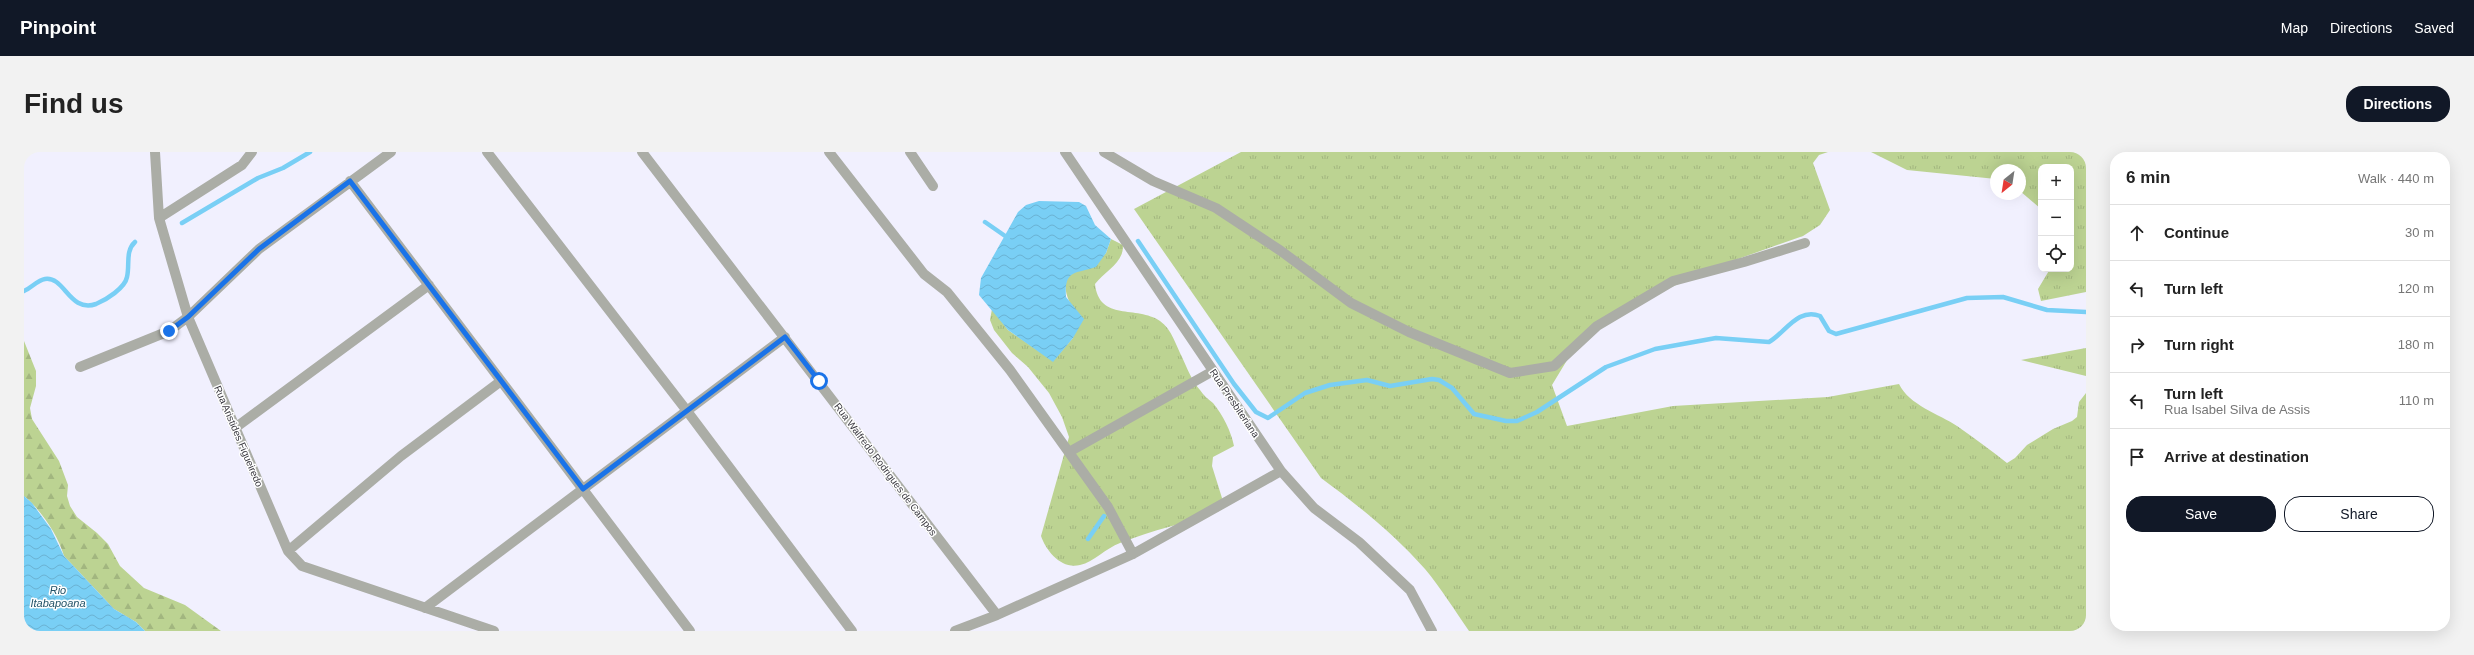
<!DOCTYPE html>
<html lang="en">
<head>
<meta charset="utf-8">
<style>
	:root { --surface:#fff; --page:#f2f2f2; --text:#222; --muted:#767676; --line:#e0e0e0; --accent:#111827 }
	body { margin:0; font-family:Helvetica,sans-serif; background:var(--page); color:var(--text) }
	.controls { position:absolute; right:12px; top:12px; display:grid; overflow:hidden; border-radius:8px; box-shadow:0 4px 16px #0002 }
	.controls button { width:36px; height:36px; display:grid; place-items:center; padding:0; border:0; border-bottom:1px solid var(--line); background:var(--surface); color:var(--text); font:20px sans-serif }
	.compass { position:absolute; left:1966px; top:12px; width:36px; height:36px; border-radius:50%; background:var(--surface); box-shadow:0 4px 16px #0002; rotate:210deg }
	.stop { position:absolute; width:12px; height:12px; margin:-9px; border:3px solid #1a73e8; border-radius:50%; background:#fff }
	.stop.end { background:#1a73e8; border-color:#fff; box-shadow:0 1px 4px #0008 }
	.list { margin:0; padding:0; list-style:none }
	h2 { display:flex; justify-content:space-between; align-items:center; height:52px; margin:0; padding:0 16px; font-size:17px }
	h2 small { font-size:13px; font-weight:400; color:var(--muted) }
	.list li { display:grid; grid-template-columns:26px 1fr auto; gap:12px; align-items:center; box-sizing:border-box; height:56px; padding:0 16px; border-top:1px solid var(--line) }
	.list b { display:block; font-size:15px; white-space:nowrap }
	.list p { margin:0; font-size:13px; white-space:nowrap; color:var(--muted) }
	.list em { font-size:13px; font-style:normal; color:var(--muted) }
	.actions { display:flex; gap:8px; padding:12px 16px }
	.actions a { flex:1; padding:9px 0; border:1px solid var(--accent); border-radius:16px; text-align:center; font-size:14px; color:var(--accent) }
	.actions .main { background:var(--accent); color:#fff }
	.icon { flex:none; width:22px; height:22px; fill:none; stroke:currentColor; stroke-width:2; stroke-linecap:round; stroke-linejoin:round }
	.map { position:relative; flex:none; width:2062px; height:479px; overflow:hidden; border-radius:16px }
	header { display:flex; align-items:center; gap:24px; box-sizing:border-box; height:56px; padding:0 20px; background:var(--accent); color:#fff }
	header strong { font-size:19px }
	nav { display:flex; gap:22px; margin-inline-start:auto; font-size:14px }
	.intro { display:flex; align-items:center; justify-content:space-between; box-sizing:border-box; height:96px; padding:0 24px }
	h1 { margin:0; font-size:28px }
	.button { padding:10px 18px; border-radius:16px; background:var(--accent); color:#fff; font-size:14px; font-weight:700 }
	main { display:flex; gap:24px; padding:0 24px }
	aside { flex:1; background:var(--surface); border-radius:16px; box-shadow:0 4px 16px #0002 }
	.map>svg:first-child { display:block }
</style>
</head>
<body>
<header>
<strong>Pinpoint</strong>
<nav><a>Map</a><a>Directions</a><a>Saved</a></nav>
</header>
<div class="intro"><h1>Find us</h1><a class="button">Directions</a></div>
<main>
<div class="map">
<svg width="2062" height="479" viewBox="0 0 2062 479">
	<defs>
		<pattern id="grass-tufts" width="24" height="20" patternUnits="userSpaceOnUse"><rect width="24" height="20" fill="#bcd392"/><path d="M3 7l-1-3M5 7V3M7 7l1-3M15 17l-1-3M17 17v-4M19 17l1-3" fill="none" stroke="#a2b67f"/></pattern>
		<pattern id="forest-firs" width="22" height="20" patternUnits="userSpaceOnUse"><rect width="22" height="20" fill="#bcd392"/><path d="M5 1l3.5 6h-7zM16 11l3.5 6h-7z" fill="#a2b67f"/></pattern>
		<pattern id="water-waves" width="16" height="10" patternUnits="userSpaceOnUse"><rect width="16" height="10" fill="#79cff5"/><path d="M0 5q4-4 8 0t8 0" fill="none" stroke="#6ab2d3"/></pattern>
	</defs>
	<rect width="100%" height="100%" fill="#f1f0fe"/>
	<!-- grass -->
	<path fill="url(#grass-tufts)" d="M1217,0H1804L1795,3L1789,11L1806,58L1796,73L1779,84L1711,108L1617,148L1551,195L1528,233L1543,274L1649,254L1804,245L1875,232C1885,253 1915,262 1933,274C1950,286 1967,298 1983,311L1991,306L2003,293L2029,277L2048,269L2053,265L2055,250L2062,241V479H1445C1431,459 1417,436 1401,417C1370,382 1335,354 1297,326L1110,57Z
		M1847,0H2062V140L2017,149L2014,137L2026,117H2047V15H2017V57L1996,39V18H1972V27L1883,18Z
		M1087,87L1099,93C1100,111 1081,119 1071,132C1075,170 1113,153 1136,169C1148,177 1152,194 1158,205C1163,216 1168,229 1176,238C1179,243 1184,247 1189,251C1199,263 1207,279 1210,294L1189,305L1188,314L1198,346L1195,359C1163,371 1128,378 1096,391C1082,396 1070,410 1056,413C1038,418 1022,399 1017,384L1045,285L1038,265L1025,241L1004,215L988,201L970,178L966,168L968,157L984,178L1029,209L1049,186L1053,161C1038,144 1034,117 1065,117L1082,101Z
		M2062,196V224L1997,208Z"/>
	<!-- forest -->
	<path fill="url(#forest-firs)" d="M0,189L12,219V234L6,256L8,267L35,309L44,333L43,344L46,354L53,365L73,381L84,392L96,414L120,436L161,453L197,479H121L112,470L90,457L40,404C34,383 17,358 0,344Z"/>
	<!-- water -->
	<path fill="url(#water-waves)" d="M1015,49L1055,50L1062,54L1071,73L1087,87L1082,101L1072,115C1052,122 1040,117 1042,145L1060,167L1049,186L1029,210L984,178L955,143L957,126L994,60L1002,53Z
		M0,344L8,351L27,377L40,404L90,457L112,470L121,479H0Z"/>
	<g fill="none" stroke-linecap="round" stroke-linejoin="round">
		<!-- stream -->
		<path stroke="#79cff5" stroke-width="4.5" d="M961,70L984,86
			M158,71L234,26L259,16L286,0
			M1114,89L1210,232L1232,260L1244,266L1281,241L1306,233L1343,228L1366,234L1408,227L1415,228L1428,236L1450,262L1482,269H1493L1513,260L1582,215L1631,197L1692,186L1745,190C1761,181 1774,155 1796,164L1805,179L1812,182L1943,146L1979,145L2023,158L2062,160
			M0,139C7,136 14,128 21,127C41,124 45,161 72,152C82,148 101,136 103,125C106,113 101,99 111,90
			M1064,387L1080,364"/>
		<!-- minor -->
		<path stroke="#abada6" stroke-width="10" d="M131,0L135,66L164,165L264,399L278,414L470,479
			M463,0L663,259L828,479
			M618,0L973,463
			M805,0L900,122L923,140L986,218L1084,355L1109,402
			M886,0L909,34
			M1041,0L1257,319L1290,356L1335,390L1386,438L1408,479
			M1080,0L1129,29L1192,56L1257,99L1327,151L1385,180L1486,221L1530,214L1573,174L1649,129L1720,110L1781,91
			M326,29L666,479
			M135,66L218,13L228,0
			M56,215L145,179L164,165L235,97L367,0
			M211,276L405,133
			M1045,300L1189,219
			M264,399L377,304L477,229
			M401,456L761,185
			M931,479L973,463L1109,402L1257,319"/>
	</g>
	<g fill="none" stroke-linecap="round" stroke-linejoin="round">
		<!-- route -->
		<path stroke="#1a73e8" stroke-width="5" d="M145,179L164,165L235,97L326,29L559,337L761,185L795,229"/>
	</g>
	<g text-anchor="middle" stroke-width="3" stroke-linejoin="round" paint-order="stroke">
		<!-- street labels -->
		<g font-size="10" fill="#3b3a41" stroke="#fff">
			<text transform="translate(1211 251) rotate(56)" y="4">Rua Presbiteriana</text>
			<text transform="translate(215 284) rotate(67)" y="4">Rua Aristides Figueiredo</text>
			<text transform="translate(862 317) rotate(53)" y="4">Rua Walfredo Rodrigues de Campos</text>
		</g>
		<!-- water labels -->
		<g font-size="11" font-style="italic" fill="#235368" stroke="#fff">
			<text x="34" y="442">Rio<tspan x="34" dy="13">Itabapoana</tspan></text>
		</g>
	</g>
</svg>
<div class="controls">
<button>+</button>
<button>−</button>
<button><svg class="icon" aria-label="locate" viewBox="0 0 24 24"><circle cx="12" cy="12" r="6"/><path d="M12 2v4M12 18v4M2 12h4M18 12h4"/></svg></button>
</div>
<svg class="compass" viewBox="-18 -18 36 36"><path d="M0-13l5 13h-10z" fill="#e53935"/><path d="M0 13l5-13h-10z" fill="#767676"/></svg>
<div class="stop" style="left:795px;top:229px"></div>
<div class="stop end" style="left:145px;top:179px"></div>
</div>
<aside>
<h2>6 min<small>Walk · 440 m</small></h2>
<ul class="list">
<li><svg class="icon" aria-label="ahead" viewBox="0 0 24 24"><path d="M12 20V5M6 11l6-6 6 6"/></svg><div><b>Continue</b></div><em>30 m</em></li>
<li><svg class="icon" aria-label="left" viewBox="0 0 24 24"><path d="M17 20v-9H6M10 6l-5 5 5 5"/></svg><div><b>Turn left</b></div><em>120 m</em></li>
<li><svg class="icon" aria-label="right" viewBox="0 0 24 24"><path d="M7 20v-9h11M14 6l5 5-5 5"/></svg><div><b>Turn right</b></div><em>180 m</em></li>
<li><svg class="icon" aria-label="left" viewBox="0 0 24 24"><path d="M17 20v-9H6M10 6l-5 5 5 5"/></svg><div><b>Turn left</b><p>Rua Isabel Silva de Assis</p></div><em>110 m</em></li>
<li><svg class="icon" aria-label="arrive" viewBox="0 0 24 24"><path d="M6 21V4h12l-3 4 3 4H6"/></svg><div><b>Arrive at destination</b></div></li>
</ul>
<div class="actions"><a class="main">Save</a><a>Share</a></div>
</aside>
</main>
</body>
</html>
